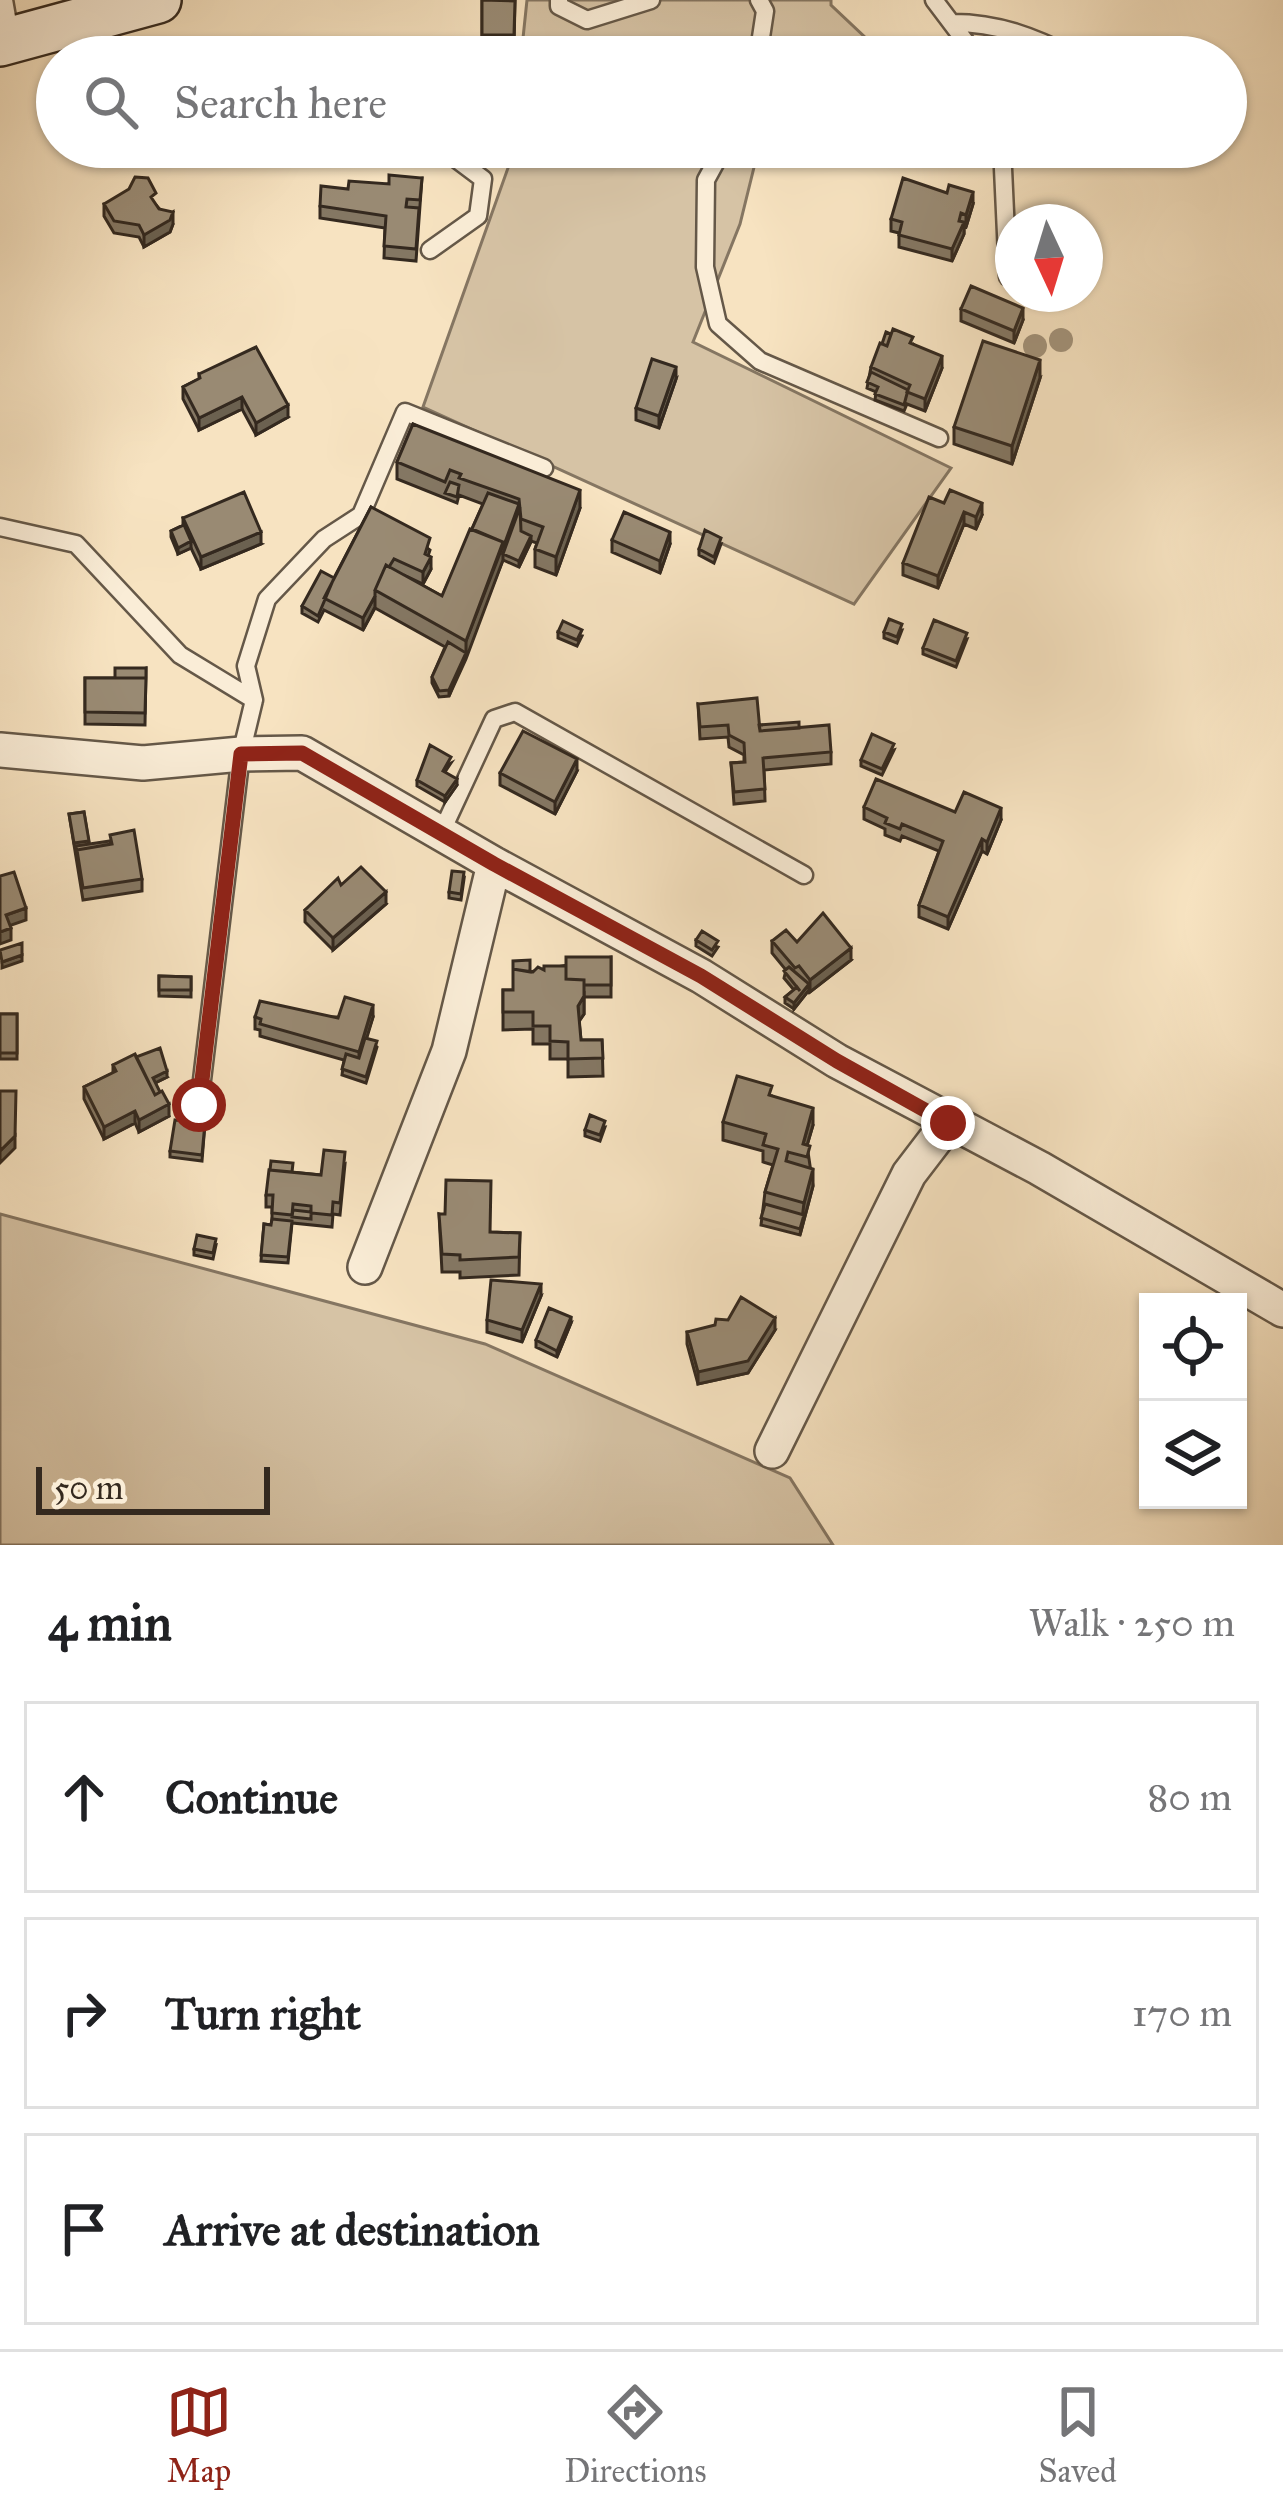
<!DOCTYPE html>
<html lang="en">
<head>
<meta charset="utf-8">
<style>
	:root { --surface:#fff; --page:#f2f2f2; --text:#202124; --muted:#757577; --line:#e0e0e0; --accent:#8f2418 }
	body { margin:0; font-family:"IM FELL Great Primer",serif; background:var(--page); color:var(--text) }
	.controls { position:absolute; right:36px; bottom:36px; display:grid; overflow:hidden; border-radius:0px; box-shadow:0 3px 9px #0004 }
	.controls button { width:108px; height:108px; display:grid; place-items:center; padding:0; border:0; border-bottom:3px solid var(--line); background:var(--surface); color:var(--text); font:60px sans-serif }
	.compass { position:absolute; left:995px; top:204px; width:108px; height:108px; border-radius:50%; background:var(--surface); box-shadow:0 3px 9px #0004; rotate:176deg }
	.scale { position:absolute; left:36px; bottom:30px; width:234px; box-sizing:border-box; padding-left:12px; border:6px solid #34291f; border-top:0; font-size:33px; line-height:42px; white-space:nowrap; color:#34291f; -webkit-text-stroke:9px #faedd7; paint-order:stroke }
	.stop { position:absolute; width:36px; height:36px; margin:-27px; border:9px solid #8f2418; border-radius:50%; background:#fff }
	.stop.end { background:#8f2418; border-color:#fff; box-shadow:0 3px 12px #0008 }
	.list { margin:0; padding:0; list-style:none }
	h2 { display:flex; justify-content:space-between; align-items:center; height:156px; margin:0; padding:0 48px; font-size:51px }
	h2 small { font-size:39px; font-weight:400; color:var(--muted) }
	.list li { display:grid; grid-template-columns:78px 1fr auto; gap:36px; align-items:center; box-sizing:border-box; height:192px; margin:0 24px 24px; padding:0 24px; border:3px solid var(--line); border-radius:0px }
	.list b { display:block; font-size:45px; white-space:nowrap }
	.list em { font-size:39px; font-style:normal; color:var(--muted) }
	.icon { flex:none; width:66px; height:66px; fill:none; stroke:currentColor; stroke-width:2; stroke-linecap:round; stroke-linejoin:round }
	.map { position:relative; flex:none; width:1283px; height:1545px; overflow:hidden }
	.search { position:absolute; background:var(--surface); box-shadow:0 3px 9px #0004; left:36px; right:36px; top:36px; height:132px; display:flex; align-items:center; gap:30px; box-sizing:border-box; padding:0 42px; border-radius:66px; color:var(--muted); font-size:45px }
	.sheet { height:804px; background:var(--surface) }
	nav { display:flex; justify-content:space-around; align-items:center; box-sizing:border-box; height:168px; border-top:3px solid var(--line); background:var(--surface); font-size:33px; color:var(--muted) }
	nav a { display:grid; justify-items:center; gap:6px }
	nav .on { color:var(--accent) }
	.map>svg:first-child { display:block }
</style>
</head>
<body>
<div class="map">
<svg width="1283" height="1545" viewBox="0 0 1283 1545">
	<rect width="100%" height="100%" fill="#f7e3c1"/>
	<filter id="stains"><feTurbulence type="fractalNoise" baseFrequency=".00167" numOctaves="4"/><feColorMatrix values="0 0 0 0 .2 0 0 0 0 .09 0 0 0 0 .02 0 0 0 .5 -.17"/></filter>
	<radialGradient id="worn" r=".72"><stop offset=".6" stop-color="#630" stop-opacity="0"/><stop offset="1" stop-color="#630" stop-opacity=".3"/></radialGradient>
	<!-- green -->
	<path fill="#d6c3a5" stroke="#857662" stroke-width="3" d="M527,0H831V5L886,57H521Z
		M510,147H759L740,224L693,342L951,468L854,604L423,407L508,168Z
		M0,1214L485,1344L790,1478L833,1545H0Z"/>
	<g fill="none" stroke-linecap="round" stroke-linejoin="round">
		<!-- lane casing -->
		<g stroke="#655848" stroke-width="21">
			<path id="lane" d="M4,0L11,40
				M559,0V6L587,20L651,0
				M934,0L977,57
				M953,23C998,23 1034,37 1073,57
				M758,57L765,11L759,0
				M424,147L455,158L483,179L478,216L430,250
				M724,147L706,180L705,267L718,324L760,361L939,438
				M1002,147L1008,277
				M0,527L76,544L180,655L254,700
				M442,831L494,719L515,712L804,875
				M199,1105L241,754L254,700L246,666L267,599L324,539L361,515L405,412L544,468"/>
		</g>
		<!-- street casing -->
		<g stroke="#655848" stroke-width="38">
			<path id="street" d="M0,750L143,763L241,754L302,753L494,864L701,976L837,1061L1039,1168L1283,1310
				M365,1267L449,1051L494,864
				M772,1451L909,1174L948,1123"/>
		</g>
		<!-- secondary casing -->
		<g stroke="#34291f" stroke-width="50">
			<path id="secondary" d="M0,43L158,0"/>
		</g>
		<!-- lane -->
		<use href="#lane" stroke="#faedd7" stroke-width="16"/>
		<!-- street -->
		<use href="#street" stroke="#faedd7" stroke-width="33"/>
		<!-- secondary -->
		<use href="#secondary" stroke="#faedd7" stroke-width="45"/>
	</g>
	<!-- trees -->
	<g fill="#a2927a">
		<circle cx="1061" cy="340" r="12"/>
		<circle cx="1035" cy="346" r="12"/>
	</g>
	<!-- wall -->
	<path fill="#847763" stroke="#34291f" stroke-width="3" d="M482,0L515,1L514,47H482Z
		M1052,147H1096L1092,159Z
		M422,178L416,261L384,258L385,228L320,218V206L348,189L389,184Z
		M104,204L156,205L173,224L170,232L144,247L139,237L114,233L104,216Z
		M973,204L966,227L964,226V234L952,261L899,247V233L891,231V219Z
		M961,309L1023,320L1014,343L961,321Z
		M913,344L942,368L925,411L907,404L904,411L875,400L876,392L867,388L871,367Z
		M199,374L288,417L256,435L242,409L199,430L183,399V387L199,379Z
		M1040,378L1012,464L954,444V427Z
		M676,379L659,428L636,420V408Z
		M413,424L580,508L556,575L535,567V549L537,543L531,541L519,567L503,560L449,696L439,697L432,683V677L445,647L375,608L363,630L324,610L318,622L302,613V606L334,578L371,507L430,550L428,556L431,569L423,584L404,575L442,596L483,504L459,495L457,503L397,479V462Z
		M944,503L982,515L976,529L964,524L938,588L903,575V563Z
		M183,518L261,544L201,569L191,548L178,554L171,537V531L183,525Z
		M612,540L670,544L660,573L612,552Z
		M721,544L714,563L699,555V549Z
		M902,630L897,643L884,638V632Z
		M558,632L582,636L577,646L558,638Z
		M967,639L956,667L923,654V648Z
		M146,668L145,725L85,724V678H115Z
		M698,704L759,725L799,728L831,752V764L764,770L765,801L734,804L731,763L744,762V755L729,747L728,737L700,739Z
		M894,750L882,775L861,766V760Z
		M451,763L445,772L457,785L445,802L417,786V780Z
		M577,771L555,814L500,785V773Z
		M864,807L955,812L1001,820L987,854L982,851L948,929L919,917V905L939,851L902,836L900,841L885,835V829L864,819Z
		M84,812L89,844L142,879V891L83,900L69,814Z
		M464,879L461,900L449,898V892Z
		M341,885L386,904L333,950L305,922V910Z
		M696,940L718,947L712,956L696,946Z
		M772,941L797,942L851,960L810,992L809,990L794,1009L785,1003V997L794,990L784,978L786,970L772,953Z
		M611,957V997H584V1014L579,1021L581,1040H602L603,1076L568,1077V1059H550V1044H533V1029L503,1030V990H513L530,972Z
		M159,976L191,977V997L159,996Z
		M0,1014H17V1059H0Z
		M255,1017H373L366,1038L377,1047L366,1083L342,1075L344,1060L260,1036V1030L255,1029Z
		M136,1057L167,1077L155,1083L169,1116L139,1132L135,1123L104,1139L84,1099V1087L113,1073V1065Z
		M772,1096L813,1125L807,1145L813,1186L800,1235L761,1225L765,1192L773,1165L763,1162V1151L723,1140V1122Z
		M205,1123L202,1161L170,1157V1151Z
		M605,1127L600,1141L585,1136V1130Z
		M345,1164L340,1215L333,1214L332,1227L292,1223L288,1263L261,1261L264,1224L271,1225L272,1219V1207H266V1195L292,1172L321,1175Z
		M439,1214L491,1232L520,1233L519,1275L460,1278V1272H442Z
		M216,1245L213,1259L194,1255V1249Z
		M541,1296L522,1342L487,1332V1320Z
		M571,1323L557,1357L536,1347V1340Z
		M775,1330L748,1373L698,1384L687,1344V1332Z"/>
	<!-- shaded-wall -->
	<path fill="#6b6150" stroke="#34291f" stroke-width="3" d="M973,192V204L966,227V215Z
		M173,212V224L170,232L144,247V235Z
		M964,222V234L952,261V249Z
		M1023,308V320L1014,343V331Z
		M942,356V368L925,411V399Z
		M1040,360V378L1012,464V446Z
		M676,367V379L659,428V416Z
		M242,397V409L199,430V418Z
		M288,405V417L256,435V423Z
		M580,490V508L556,575V557Z
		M982,503V515L976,529V517Z
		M519,504V516L503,554V560L466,659L449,696V690L466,653V641Z
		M964,512V524L938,588V576Z
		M261,532V544L201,569V557Z
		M670,532V544L660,573V561Z
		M531,536V542L519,567V561Z
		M191,541V548L178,554V548Z
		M431,557V569L423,584V572Z
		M375,596V607L363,630V618Z
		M577,759V771L555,814V802Z
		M457,779V785L445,802V796Z
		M1001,808V820L987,854V842Z
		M982,839V851L948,929V917Z
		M386,892V904L333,950V938Z
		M26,908V920L6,927V915Z
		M11,928V940L0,944V932Z
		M851,948V960L810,992V980Z
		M22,955V961L2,968V962Z
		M809,984V990L794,1009V1003Z
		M584,996V1014L578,1023V1006Z
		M373,1005V1017L359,1064V1052Z
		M167,1071V1077L153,1084V1078Z
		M169,1104V1116L139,1132V1120Z
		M813,1108V1125L804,1156L803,1144Z
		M135,1111V1123L104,1139V1127Z
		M15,1136V1148L0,1163V1151Z
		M813,1169V1186L800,1235L804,1203Z
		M541,1284V1296L522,1342V1330Z
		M571,1317V1323L557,1357V1351Z
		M775,1318V1330L748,1373L698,1384V1372Z"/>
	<!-- building -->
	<path fill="#998a73" stroke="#34291f" stroke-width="3" d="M482,0L515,1L514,35H482Z
		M413,49L467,57H412Z
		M389,175L422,178L420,200L407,199L406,207L419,208L416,249L384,246L386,216L320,206L321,186L348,189L349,181L389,184Z
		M135,177L148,178L156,193L151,197L159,209L173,212L170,220L144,235L139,225L114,221L104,204L129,189Z
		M903,178L947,193L949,185L973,192L966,215L961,213L959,221L964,222L952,249L899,235L902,222L891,219Z
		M971,286L1023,308L1014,331L961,309Z
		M893,329L913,337L910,343L942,356L925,399L907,392L910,385L871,367L880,343L887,346Z
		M886,332L891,334L887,346L882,344Z
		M983,341L1040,360L1012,446L954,427Z
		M256,347L288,405L256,423L242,397L199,418L183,387L200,378L199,374Z
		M652,359L676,367L659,416L636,408Z
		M871,372L908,390L904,405L875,394L878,387L867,382Z
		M413,424L580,490L556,557L535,549L543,527L521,519L519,499L459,478L461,474L450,470L445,482L397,462Z
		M450,482L459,485L457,497L445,493Z
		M950,490L982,503L976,517L964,512L938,576L903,563L929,497L944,503Z
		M244,492L261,532L201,557L183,518Z
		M488,493L519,504L503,548V542L472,529Z
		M371,507L430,538L425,554L431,557L423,572L394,559L389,567L386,565L375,590V596L363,618L324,598Z
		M520,507L521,531L531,536L519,561L503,554Z
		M624,512L670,532L660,561L612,540Z
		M184,525L191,541L178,548L171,531Z
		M470,529L503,542L466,641L375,590L386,565L442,596Z
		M705,530L721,538L714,557L699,549Z
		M321,571L334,578L318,616L302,606Z
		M889,619L902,624L897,637L884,632Z
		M934,620L967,633L956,661L923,648Z
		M563,621L582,630L577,640L558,632Z
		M448,642L466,653L449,690L439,691L432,677Z
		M115,668H146V678H115Z
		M85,678H146L145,713L85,712Z
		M757,698L760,731L829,725L831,752L763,758L765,789L734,792L731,763L745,762L744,743L729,735L728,725L700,727L698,704Z
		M799,722V728L760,731L759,725Z
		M523,731L577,759L555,802L500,773Z
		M872,734L894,744L882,769L861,760Z
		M430,745L451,757L443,771L457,779L445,796L417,780Z
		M876,779L955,812L964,792L1001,808L987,842L982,839L948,917L919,905L943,841L902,824L900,829L885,823L887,818L864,807Z
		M84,812L89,841L74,843L69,814Z
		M134,830L142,879L83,888L77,850L112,844L110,835Z
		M110,841L111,844L77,850V856L76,846Z
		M361,867L386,892L333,938L305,910L338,878L341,885Z
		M452,871L464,872L461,894L449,892Z
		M14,872L26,908L6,915L11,928L0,932V876Z
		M823,913L851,948L810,980L799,966L795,968L772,941L786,930L797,942Z
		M702,931L718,941L712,950L696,940Z
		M22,943V955L2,962L0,950Z
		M566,957H611V985H584V980L566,979Z
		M530,960V972L513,969V981V961Z
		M544,966H566V979L584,980V996L578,1006L581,1040H602L603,1058L568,1059V1042L550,1041V1026H533V1012H503V990H513V969L533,972L538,967L544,970Z
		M789,967L809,984L794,1003L785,997L797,987L800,991L784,971Z
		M159,976L191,977V990H159Z
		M345,997L373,1005L359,1052L260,1024L261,1019L255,1017L260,1001L338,1018Z
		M0,1014H17V1053H0Z
		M365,1038L377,1041L366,1077L342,1069L346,1054L359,1058Z
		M160,1048L167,1071L153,1078L160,1092L155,1095L136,1057Z
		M135,1054L155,1095L162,1091L169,1104L139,1120L135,1111L104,1127L84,1087L116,1071L113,1065Z
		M737,1076L772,1086L769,1095L813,1108L803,1144L810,1146L807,1157L788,1152L786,1161L813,1169L804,1203L765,1192L778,1149L763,1145L766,1134L723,1122Z
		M0,1091H16L15,1136L0,1151Z
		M590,1115L605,1121L600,1135L585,1130Z
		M175,1120L205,1123L202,1155L170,1151Z
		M324,1150L345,1152L340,1203L333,1202L332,1215L311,1213V1206L293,1204L292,1215L272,1213L273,1195H266L269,1170L321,1175Z
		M271,1161L293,1163L292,1172L270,1170Z
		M446,1180L491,1181L490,1232L520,1233L519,1257L460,1260V1255L442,1254L439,1214H445Z
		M765,1204L804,1215L800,1229L761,1218Z
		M293,1210L311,1212V1219L292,1217Z
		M272,1219L292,1221L288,1257L261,1255L264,1224L271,1225Z
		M197,1235L216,1239L213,1253L194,1249Z
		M491,1280L541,1284L522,1330L487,1320Z
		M741,1297L775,1318L748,1361L698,1372L687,1332L715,1325L716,1319L728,1320Z
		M549,1308L571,1317L557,1351L536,1340Z"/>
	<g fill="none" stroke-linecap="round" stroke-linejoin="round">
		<!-- route -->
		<path stroke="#8f2418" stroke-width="15" d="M199,1105L241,754L302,753L494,864L701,976L837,1061L948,1123"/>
	</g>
	<rect width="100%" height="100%" filter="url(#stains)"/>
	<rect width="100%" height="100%" fill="url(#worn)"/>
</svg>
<div class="controls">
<button><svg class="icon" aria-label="locate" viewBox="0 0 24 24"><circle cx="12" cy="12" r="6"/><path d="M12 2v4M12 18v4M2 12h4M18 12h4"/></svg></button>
<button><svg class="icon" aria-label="layers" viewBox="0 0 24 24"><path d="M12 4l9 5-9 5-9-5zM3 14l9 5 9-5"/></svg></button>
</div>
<svg class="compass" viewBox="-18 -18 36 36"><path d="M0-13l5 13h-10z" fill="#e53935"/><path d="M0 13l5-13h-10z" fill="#757577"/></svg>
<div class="scale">50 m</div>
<div class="stop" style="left:199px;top:1105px"></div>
<div class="stop end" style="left:948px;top:1123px"></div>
<div class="search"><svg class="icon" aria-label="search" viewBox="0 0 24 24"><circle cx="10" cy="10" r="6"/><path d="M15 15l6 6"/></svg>Search here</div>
</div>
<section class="sheet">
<h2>4 min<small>Walk · 250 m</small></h2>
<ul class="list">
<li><svg class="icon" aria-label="ahead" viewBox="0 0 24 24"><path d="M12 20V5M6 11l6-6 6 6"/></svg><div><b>Continue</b></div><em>80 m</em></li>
<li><svg class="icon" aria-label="right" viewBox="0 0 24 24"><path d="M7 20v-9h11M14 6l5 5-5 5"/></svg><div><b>Turn right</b></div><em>170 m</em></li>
<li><svg class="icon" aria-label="arrive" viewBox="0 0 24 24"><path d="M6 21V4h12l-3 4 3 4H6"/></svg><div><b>Arrive at destination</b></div></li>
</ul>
</section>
<nav>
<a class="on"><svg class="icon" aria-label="map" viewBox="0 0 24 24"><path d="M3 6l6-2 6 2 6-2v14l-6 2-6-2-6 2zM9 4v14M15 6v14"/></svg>Map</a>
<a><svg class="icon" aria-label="directions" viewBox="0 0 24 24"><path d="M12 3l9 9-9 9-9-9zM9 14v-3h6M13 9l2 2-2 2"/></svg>Directions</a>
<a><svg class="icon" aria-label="saved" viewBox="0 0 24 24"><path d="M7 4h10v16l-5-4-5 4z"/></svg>Saved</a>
</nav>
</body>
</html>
